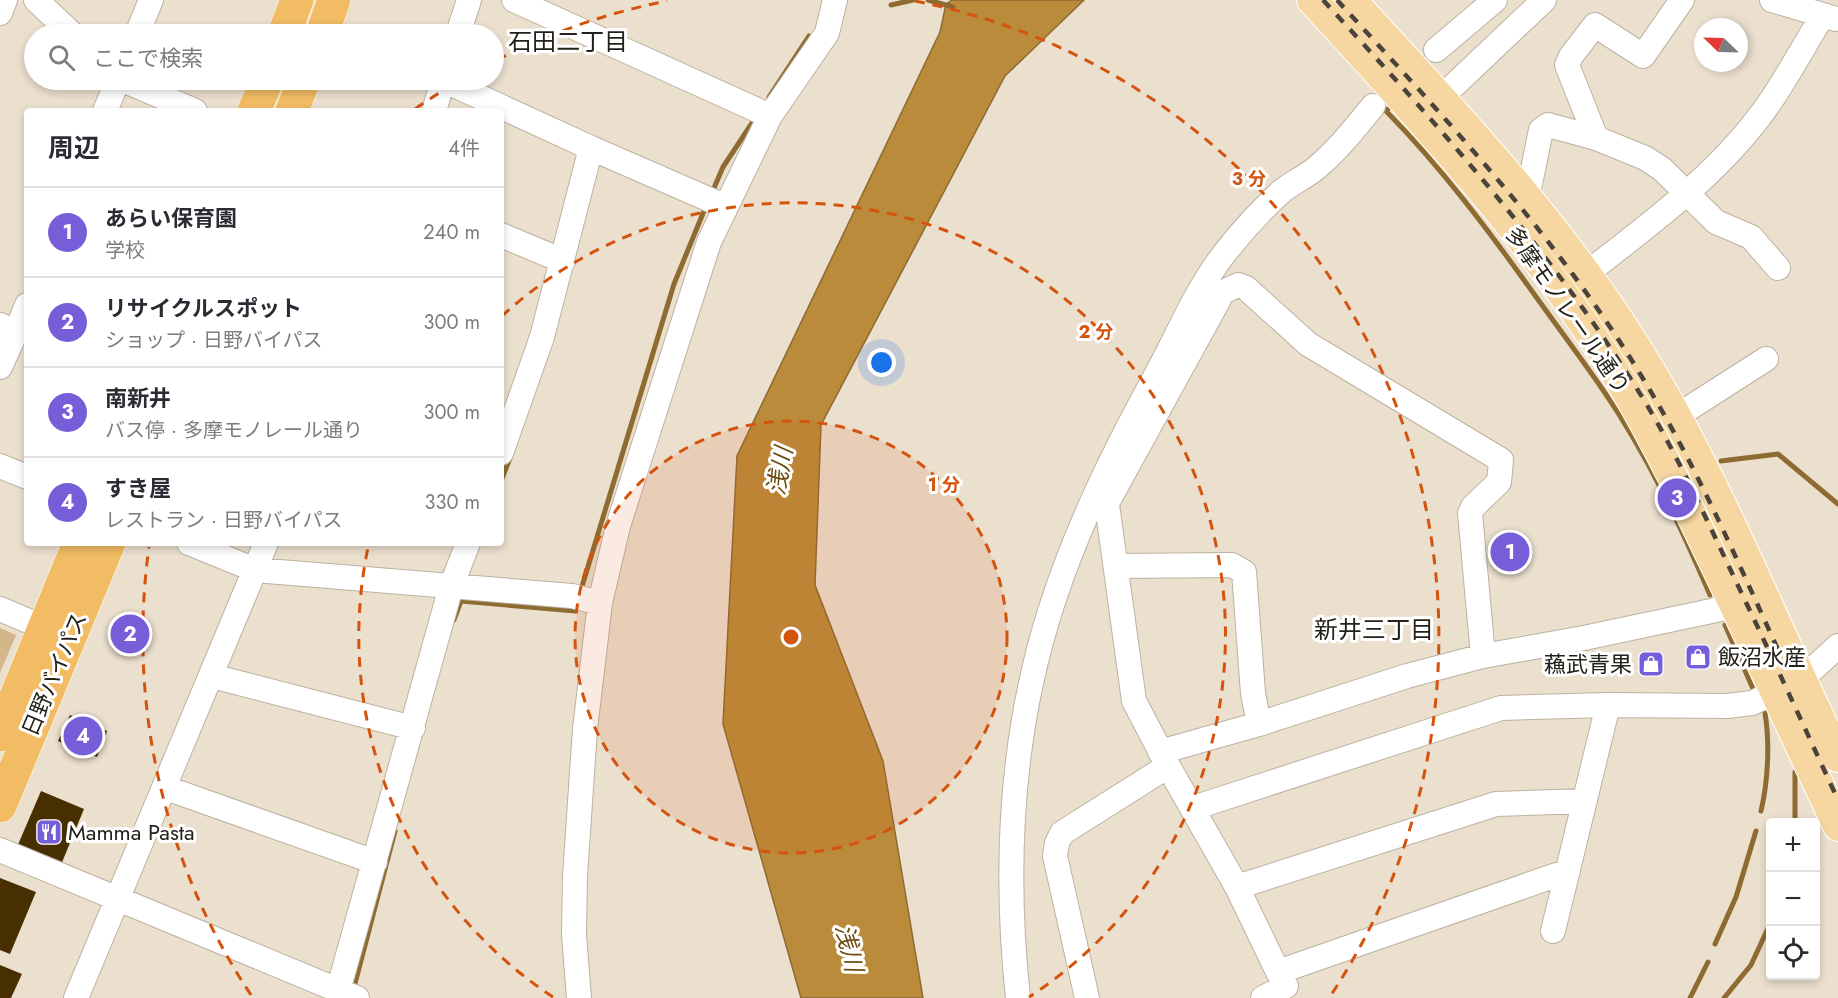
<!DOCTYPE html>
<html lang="ja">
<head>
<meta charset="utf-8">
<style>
	:root { --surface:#fff; --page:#f7f7f7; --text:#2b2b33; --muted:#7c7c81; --line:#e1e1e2; --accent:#765ed8 }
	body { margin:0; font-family:Jost,"Noto Sans JP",sans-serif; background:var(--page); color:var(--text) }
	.controls { position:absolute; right:18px; bottom:18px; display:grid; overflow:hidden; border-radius:6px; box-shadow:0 3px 9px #0003 }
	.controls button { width:54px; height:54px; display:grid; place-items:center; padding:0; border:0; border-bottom:2px solid var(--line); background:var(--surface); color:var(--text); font:30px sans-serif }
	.compass { position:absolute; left:1694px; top:18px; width:54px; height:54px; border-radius:50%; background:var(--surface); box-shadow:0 3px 9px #0003; rotate:293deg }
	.you { position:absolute; left:882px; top:363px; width:21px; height:21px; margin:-15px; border:4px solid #fff; border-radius:50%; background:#1a73e8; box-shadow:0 0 0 9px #1a73e833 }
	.badge { display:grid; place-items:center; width:39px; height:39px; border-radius:50%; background:var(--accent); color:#fff; font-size:20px; font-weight:700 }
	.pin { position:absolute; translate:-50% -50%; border:3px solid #fff; box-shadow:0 2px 6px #0006 }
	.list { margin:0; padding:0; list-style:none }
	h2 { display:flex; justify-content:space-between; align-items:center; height:78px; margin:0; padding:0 24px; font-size:26px }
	h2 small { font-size:20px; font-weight:400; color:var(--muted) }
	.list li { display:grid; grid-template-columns:39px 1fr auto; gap:18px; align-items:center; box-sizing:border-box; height:90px; padding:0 24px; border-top:2px solid var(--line) }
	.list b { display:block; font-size:22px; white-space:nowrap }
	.list p { margin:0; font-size:20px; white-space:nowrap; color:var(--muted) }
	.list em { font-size:20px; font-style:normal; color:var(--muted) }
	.icon { flex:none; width:33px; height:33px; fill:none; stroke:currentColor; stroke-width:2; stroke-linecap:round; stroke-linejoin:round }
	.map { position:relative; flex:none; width:1838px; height:998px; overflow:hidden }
	.search { position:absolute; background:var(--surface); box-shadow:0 3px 9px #0003; left:24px; top:24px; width:480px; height:66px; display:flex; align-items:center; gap:15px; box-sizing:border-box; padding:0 21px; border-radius:33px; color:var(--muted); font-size:22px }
	.panel { position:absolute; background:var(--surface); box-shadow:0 3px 9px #0003; left:24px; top:108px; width:480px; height:438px; border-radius:6px }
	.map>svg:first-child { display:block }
</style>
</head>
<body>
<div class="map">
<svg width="1838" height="998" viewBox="0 0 1838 998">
	<rect width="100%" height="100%" fill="#ebdfce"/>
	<!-- green -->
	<path fill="#d3b689" d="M0,628L16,635L0,673Z"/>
	<!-- water -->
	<path fill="#ba8b3b" stroke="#8d6b31" stroke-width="1.5" d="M952,0H1084L1005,76L821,425L815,585L883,761L923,998H801L723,724L737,456L940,32L946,4Z"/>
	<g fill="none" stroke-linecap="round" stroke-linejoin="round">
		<!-- stream -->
		<path stroke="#8d6b31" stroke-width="5" d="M928,0L953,7
			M891,5L913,0
			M769,97L809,36
			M1389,108L1386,111C1441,167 1489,231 1534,294C1557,326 1581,358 1603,390C1647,454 1680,525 1710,595
			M711,195L723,167L756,117
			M1721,461L1778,454L1838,504
			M501,481L510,458
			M580,593L674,284L706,206
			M454,620L461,601L575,611L576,605
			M1725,625L1754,691
			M1795,772V822
			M1761,811C1768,781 1770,744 1765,713
			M1715,944L1736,897L1756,831
			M353,991L395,831
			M1690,998L1708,962
			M1724,998L1751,965L1770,924"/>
	</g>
	<!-- building -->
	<path fill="#472f01" d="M70,715L107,731L97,757L58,741Z
		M41,791L84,809L58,872L14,854Z
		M0,878L36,892L10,954L0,950Z
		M0,965L22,974L11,998H0Z"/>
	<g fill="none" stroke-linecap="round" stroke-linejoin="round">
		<!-- minor casing -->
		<g stroke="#bdb2a1" stroke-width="26">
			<path id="minor" d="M36,0L72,34
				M514,0L770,116
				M1772,0L1836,19
				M0,13L5,0
				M137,34L151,0
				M458,34L469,0
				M1436,50L1495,0
				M123,80L195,111
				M443,80L591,148
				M1428,110L1544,0
				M105,111L118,80
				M434,111L443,80
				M1596,138L1567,65L1571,56L1595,25L1643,56L1682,0
				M1521,192L1530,184L1541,130L1548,125L1596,138L1645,158L1662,169L1716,222L1751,237L1778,268
				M501,235L563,261
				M1586,274C1651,223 1723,171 1770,102C1789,74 1805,44 1823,15
				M0,325L16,332L0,367
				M16,332L27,305
				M1677,416L1766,359
				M501,453L542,337L591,148L724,206
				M0,466L27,477
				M1105,490L1134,701L1168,766L1237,887L1278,972
				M1107,503L1223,292L1238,285L1246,288L1308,344L1501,460L1499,482L1473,507L1470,513L1483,656
				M189,543L255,570L572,596L600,603
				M1116,566L1232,565L1244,572L1253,693L1259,724
				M0,609L45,628
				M212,676L413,728
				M1160,752L1259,724L1407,676L1483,656L1584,638L1735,606
				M166,788L375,862
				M1193,808L1501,708L1608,705L1727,706L1752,703L1801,680L1838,646
				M0,850L357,998
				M1237,887L1496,804L1585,801
				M1553,931L1608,705
				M76,998L266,543
				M336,998L451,587L468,543
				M579,998L574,935L575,876L585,729L600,603L618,526L709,242L770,116L827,33L835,0
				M1018,998C1004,867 1011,731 1052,605C1078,525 1115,450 1155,377C1177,337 1196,290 1224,254C1241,232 1261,210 1282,191C1292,183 1305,177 1315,169C1337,151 1355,128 1373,106
				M1087,998L1055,856L1057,843L1062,833L1168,766
				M1263,998L1286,986L1278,972L1568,871"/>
		</g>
		<!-- major casing -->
		<g stroke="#fff" stroke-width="32">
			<path id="major" d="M1312,0C1423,121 1538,243 1623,385C1665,456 1699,531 1735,606C1769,679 1804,752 1838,826
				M1351,0C1458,116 1571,236 1651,372C1724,495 1775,628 1838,757"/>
		</g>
		<!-- highway casing -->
		<g stroke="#fff" stroke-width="34">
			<path id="highway" d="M284,34L297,0
				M322,34L334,0
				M254,111L267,80
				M292,111L304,80
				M0,735L79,543
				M0,806L109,543"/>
		</g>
		<!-- minor -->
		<use href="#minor" stroke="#fff" stroke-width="24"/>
		<!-- major -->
		<use href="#major" stroke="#f7d7a1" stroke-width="30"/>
		<!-- highway -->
		<use href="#highway" stroke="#f1bc63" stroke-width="33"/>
		<!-- rail -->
		<path stroke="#49433b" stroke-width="4.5" stroke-dasharray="10 10" stroke-linecap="butt" d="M1323,0C1434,121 1543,241 1632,381C1671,441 1701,508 1732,573C1768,648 1803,724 1838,800
			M1337,0C1446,119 1558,238 1642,377C1696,465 1737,560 1780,654"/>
	</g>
	<!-- distance rings -->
	<circle cx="791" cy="637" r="216" fill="#d4530d" fill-opacity=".12"/>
	<g fill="none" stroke="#d4530d" stroke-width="3" stroke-dasharray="10 8">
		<circle cx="791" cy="637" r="216"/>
		<path d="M553 997A432 432 0 0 1 369 543M502 316A432 432 0 1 1 1029 997"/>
		<path d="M251 995A648 648 0 0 1 149 547M415 109A648 648 0 0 1 457 82M497 60A648 648 0 0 1 667 1M915 1A648 648 0 0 1 1331 995"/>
	</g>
	<!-- icons -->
	<defs>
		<g id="shop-square" transform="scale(1.35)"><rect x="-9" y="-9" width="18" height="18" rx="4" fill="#765ed8" stroke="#fff"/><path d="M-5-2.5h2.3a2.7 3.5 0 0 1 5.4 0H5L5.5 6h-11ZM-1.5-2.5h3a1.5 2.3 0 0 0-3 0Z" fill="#fff"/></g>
		<g id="restaurant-square" transform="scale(1.35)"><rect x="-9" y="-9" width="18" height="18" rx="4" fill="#765ed8" stroke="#fff"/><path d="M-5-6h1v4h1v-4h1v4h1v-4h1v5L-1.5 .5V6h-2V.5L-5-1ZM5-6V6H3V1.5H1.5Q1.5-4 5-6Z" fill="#fff"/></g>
	</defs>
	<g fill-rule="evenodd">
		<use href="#shop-square" x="1698" y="657"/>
		<use href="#shop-square" x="1651" y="664"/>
		<use href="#restaurant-square" x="49" y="832"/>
	</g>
	<g text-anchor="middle" stroke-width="6" stroke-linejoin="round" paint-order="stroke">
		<!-- street labels -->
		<g font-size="22" fill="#24201a" stroke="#fff">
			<text transform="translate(1568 310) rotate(55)" y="8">多摩モノレール通り</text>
			<text transform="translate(54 674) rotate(-67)" y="8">日野バイパス</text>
		</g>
		<!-- poi labels -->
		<g font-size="22" fill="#24201a" stroke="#fff" text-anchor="start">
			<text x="1718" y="665">飯沼水産</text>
			<text x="1632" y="672" text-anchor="end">蘓武青果</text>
			<text x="68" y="840">Mamma Pasta</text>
		</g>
		<!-- neighbourhood labels -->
		<g font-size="24" fill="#24201a" stroke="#fff">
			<text x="568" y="50">石田二丁目</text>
			<text x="1374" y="638">新井三丁目</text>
		</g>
		<!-- water labels -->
		<g font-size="24" font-style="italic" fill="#6e4d11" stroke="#fff">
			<text transform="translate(780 471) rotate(-80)" y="8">浅川</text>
			<text transform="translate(849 948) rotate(77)" y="8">浅川</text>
		</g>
	</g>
	<circle cx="791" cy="637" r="9" fill="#d4530d" stroke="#fff" stroke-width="3"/>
	<g font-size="18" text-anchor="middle" font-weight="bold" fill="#d4530d" stroke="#fff" stroke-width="6" stroke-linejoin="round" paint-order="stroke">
		<text x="1249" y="185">3 分</text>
		<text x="1096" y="338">2 分</text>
		<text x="944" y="491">1 分</text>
	</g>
</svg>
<div class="controls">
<button>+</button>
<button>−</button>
<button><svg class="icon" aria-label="locate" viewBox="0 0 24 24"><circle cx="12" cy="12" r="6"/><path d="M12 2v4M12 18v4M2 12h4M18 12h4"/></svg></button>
</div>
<svg class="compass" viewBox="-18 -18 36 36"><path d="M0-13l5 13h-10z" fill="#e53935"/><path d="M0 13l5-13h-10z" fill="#7c7c81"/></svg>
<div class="you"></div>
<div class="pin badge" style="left:1510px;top:552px">1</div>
<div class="pin badge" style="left:130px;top:634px">2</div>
<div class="pin badge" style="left:1677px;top:498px">3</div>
<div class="pin badge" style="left:83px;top:736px">4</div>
<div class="search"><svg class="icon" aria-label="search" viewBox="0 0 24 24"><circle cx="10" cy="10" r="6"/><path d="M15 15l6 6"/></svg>ここで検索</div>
<section class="panel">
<h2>周辺<small>4件</small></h2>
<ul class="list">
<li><span class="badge">1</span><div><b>あらい保育園</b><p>学校</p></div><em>240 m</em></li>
<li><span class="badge">2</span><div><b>リサイクルスポット</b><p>ショップ · 日野バイパス</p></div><em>300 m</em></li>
<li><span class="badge">3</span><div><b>南新井</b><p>バス停 · 多摩モノレール通り</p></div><em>300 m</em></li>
<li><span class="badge">4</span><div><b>すき屋</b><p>レストラン · 日野バイパス</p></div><em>330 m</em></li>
</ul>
</section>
</div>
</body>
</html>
